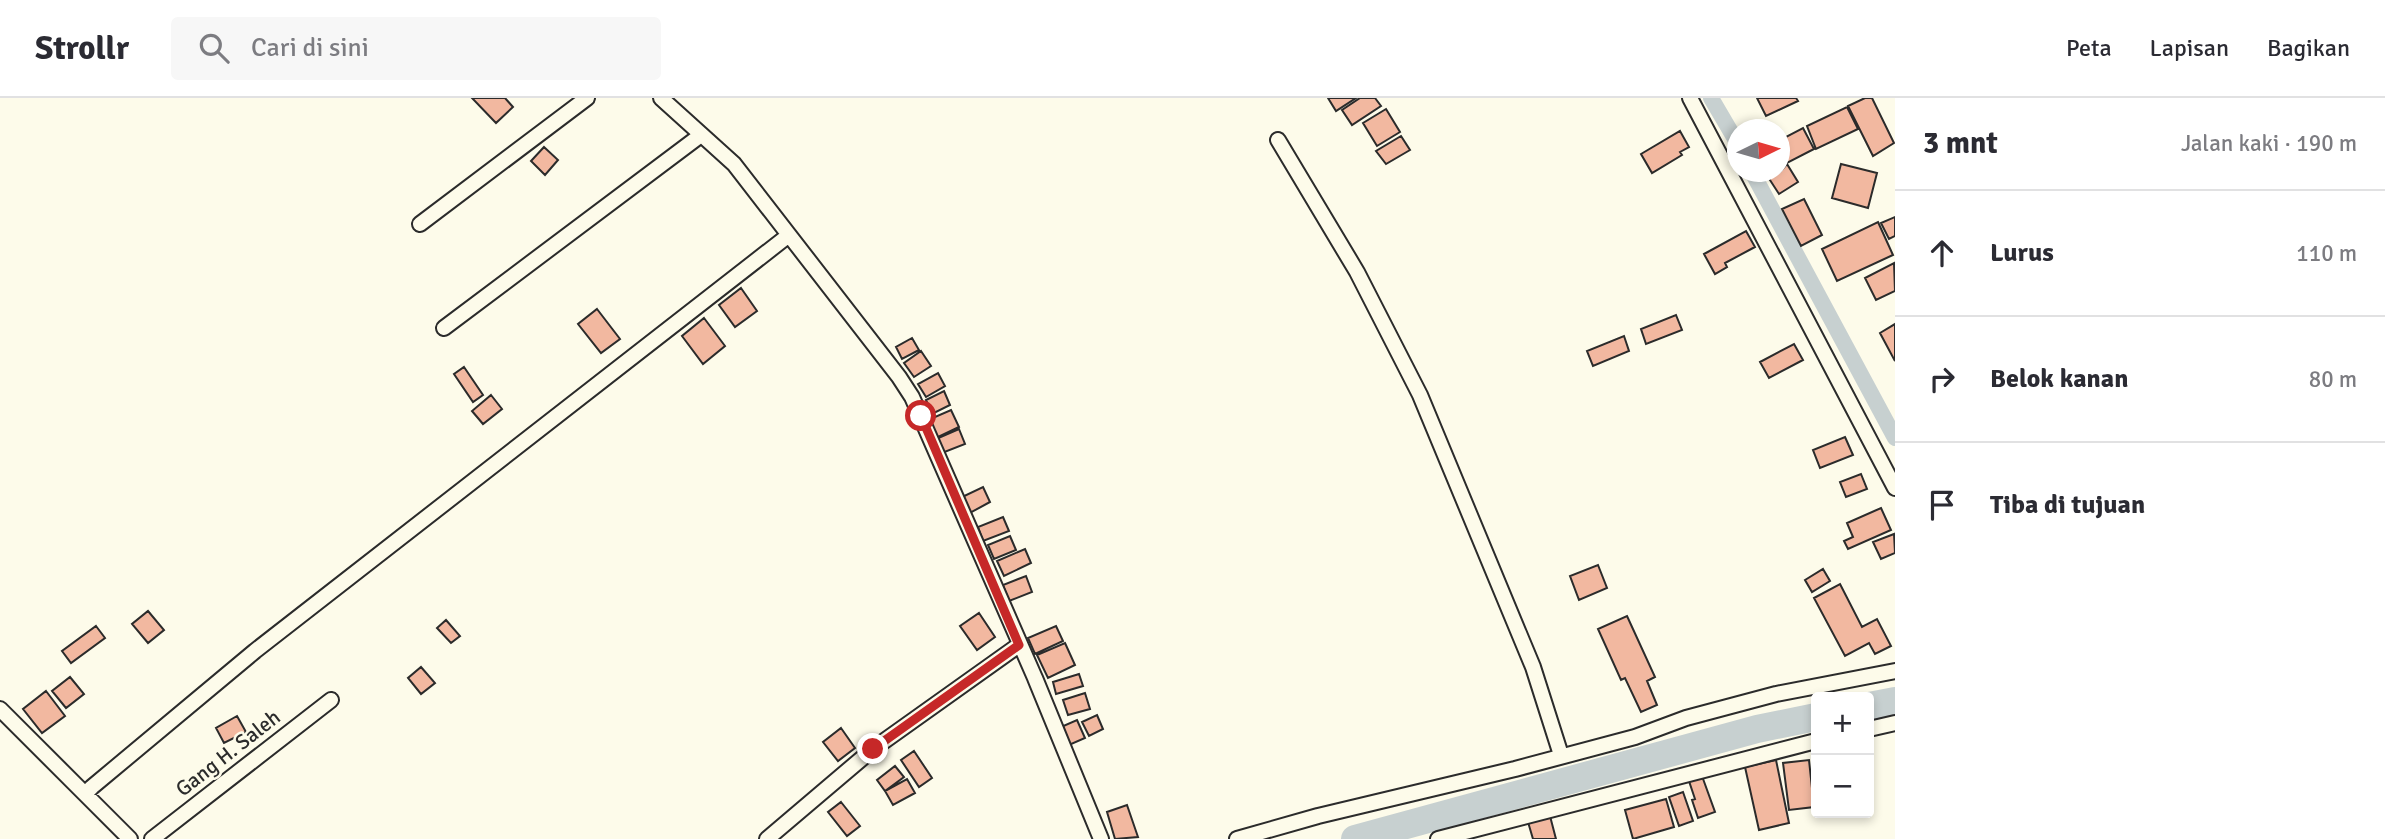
<!DOCTYPE html>
<html lang="id">
<head>
<meta charset="utf-8">
<style>
	:root { --surface:#fff; --page:#f7f7f7; --text:#2b2b33; --muted:#7c7c81; --line:#e1e1e2 }
	body { margin:0; font-family:Signika,sans-serif; background:var(--page); color:var(--text) }
	.controls { position:absolute; right:21px; bottom:21px; display:grid; overflow:hidden; border-radius:7px; box-shadow:0 4px 10px #0003 }
	.controls button { width:63px; height:63px; display:grid; place-items:center; padding:0; border:0; border-bottom:2px solid var(--line); background:var(--surface); color:var(--text); font:35px sans-serif }
	.compass { position:absolute; left:1727px; top:21px; width:63px; height:63px; border-radius:50%; background:var(--surface); box-shadow:0 4px 10px #0003; rotate:85deg }
	.stop { position:absolute; width:21px; height:21px; margin:-16px; border:5px solid #c62828; border-radius:50%; background:#fff }
	.stop.end { background:#c62828; border-color:#fff; box-shadow:0 2px 7px #0008 }
	.list { margin:0; padding:0; list-style:none }
	h2 { display:flex; justify-content:space-between; align-items:center; height:91px; margin:0; padding:0 28px; font-size:30px }
	h2 small { font-size:23px; font-weight:400; color:var(--muted) }
	.list li { display:grid; grid-template-columns:46px 1fr auto; gap:21px; align-items:center; box-sizing:border-box; height:126px; padding:0 28px; border-top:2px solid var(--line) }
	.list b { display:block; font-size:26px; white-space:nowrap }
	.list em { font-size:23px; font-style:normal; color:var(--muted) }
	.icon { flex:none; width:38px; height:38px; fill:none; stroke:currentColor; stroke-width:2; stroke-linecap:round; stroke-linejoin:round }
	.map { position:relative; flex:none; width:1895px; height:741px; overflow:hidden }
	header { display:flex; align-items:center; gap:42px; box-sizing:border-box; height:98px; padding:0 35px; background:var(--surface); border-bottom:2px solid var(--line) }
	header strong { font-size:33px }
	nav { display:flex; gap:38px; margin-inline-start:auto; font-size:24px }
	.search { width:490px; height:63px; background:var(--page); display:flex; align-items:center; gap:18px; box-sizing:border-box; padding:0 24px; border-radius:7px; color:var(--muted); font-size:26px }
	main { display:flex }
	aside { flex:1; background:var(--surface) }
	.map>svg:first-child { display:block }
</style>
</head>
<body>
<header>
<strong>Strollr</strong>
<div class="search"><svg class="icon" aria-label="search" viewBox="0 0 24 24"><circle cx="10" cy="10" r="6"/><path d="M15 15l6 6"/></svg>Cari di sini</div>
<nav><a>Peta</a><a>Lapisan</a><a>Bagikan</a></nav>
</header>
<main>
<div class="map">
<svg width="1895" height="741" viewBox="0 0 1895 741">
	<rect width="100%" height="100%" fill="#fdfbea"/>
	<g fill="none" stroke-linecap="round" stroke-linejoin="round">
		<!-- canal -->
		<path stroke="#c7d0d0" stroke-width="16" d="M1711,0L1738,46
			M1752,74L1895,340"/>
		<!-- river -->
		<path stroke="#c7d0d0" stroke-width="28" d="M1869,608L1895,603
			M1355,741L1757,631L1816,619"/>
	</g>
	<!-- building -->
	<path fill="#f2b8a0" stroke="#2b2b2b" stroke-width="2" d="M472,0H505L513,9L496,25Z
		M1328,0H1356L1336,13Z
		M1360,0H1375L1381,8L1352,27L1342,12Z
		M1757,0H1796L1798,3L1766,18Z
		M1865,0H1872L1894,45L1873,58L1848,8Z
		M1847,9L1858,31L1816,51L1807,28Z
		M1386,11L1400,34L1377,48L1363,25Z
		M1803,30L1814,51L1787,65L1780,50V42Z
		M1680,33L1689,49L1680,54L1682,57L1652,75L1641,56Z
		M1401,38L1410,52L1386,66L1376,53Z
		M544,49L558,62L545,77L531,63Z
		M1787,66L1798,84L1779,96L1768,79L1780,74Z
		M1841,66L1877,75L1868,110L1832,100Z
		M1804,101L1822,137L1801,148L1782,111Z
		M1895,119V138L1889,141L1881,125Z
		M1878,124L1893,157L1837,183L1822,151Z
		M1746,133L1755,149L1725,165L1727,169L1715,176L1704,156Z
		M1894,165L1895,193L1876,202L1865,180Z
		M741,190L757,213L735,229L719,207Z
		M597,211L620,241L601,255L578,226Z
		M1676,217L1682,232L1646,246L1641,231Z
		M704,220L725,248L703,266L682,238Z
		M1895,226V263L1880,235Z
		M1624,238L1629,253L1593,268L1587,253Z
		M912,240L919,252L902,261L896,249Z
		M1794,246L1803,262L1769,280L1760,264Z
		M921,253L931,268L914,279L904,265Z
		M464,269L483,297L473,304L454,276Z
		M938,275L945,288L926,299L918,286Z
		M944,293L950,307L932,316L926,302Z
		M491,297L502,311L483,326L472,313Z
		M951,312L959,329L936,340L928,322Z
		M959,331L965,346L942,355L936,341Z
		M1845,339L1853,357L1820,370L1813,352Z
		M1861,376L1867,391L1846,399L1840,384Z
		M983,389L990,404L968,416L960,400Z
		M1881,410L1891,432L1848,451L1844,443L1853,439L1847,425Z
		M1003,419L1009,433L983,443L978,429Z
		M1894,436L1895,455L1881,461L1873,444Z
		M1010,438L1016,452L994,461L988,447Z
		M1025,451L1031,465L1004,478L997,463Z
		M1598,467L1607,490L1579,502L1570,478Z
		M1823,471L1830,483L1812,494L1805,482Z
		M1026,478L1032,494L1009,503L1003,487Z
		M1840,486L1862,529L1877,521L1891,548L1875,556L1869,545L1845,558L1814,500Z
		M148,513L164,532L148,545L132,526Z
		M979,515L995,539L977,552L960,528Z
		M1627,518L1655,579L1647,583L1657,607L1641,614L1625,580L1621,582L1598,531Z
		M446,522L460,538L451,545L437,530Z
		M96,528L105,540L71,565L62,553Z
		M1056,528L1063,543L1035,556L1028,540Z
		M1065,545L1075,567L1048,580L1037,557Z
		M421,569L435,585L421,596L408,580Z
		M1079,576L1083,588L1056,596L1053,584Z
		M70,579L84,596L66,610L52,593Z
		M46,593L65,618L42,635L23,611Z
		M1085,595L1090,611L1068,617L1063,602Z
		M1097,617L1103,631L1089,638L1082,624Z
		M237,618L246,634L224,645L216,630Z
		M1077,622L1085,640L1069,647L1061,629Z
		M841,630L855,650L838,663L823,644Z
		M914,653L932,680L919,689L901,662Z
		M1776,662L1789,725L1759,732L1745,669Z
		M1809,662L1814,709L1789,712L1783,665Z
		M895,668L904,679L885,693L877,682Z
		M1702,678L1715,714L1698,720L1692,702L1695,701L1689,683Z
		M907,681L915,695L893,707L885,693Z
		M1683,694L1693,723L1679,728L1669,699Z
		M1666,701L1674,729L1633,741L1625,712Z
		M841,704L860,728L847,738L828,714Z
		M1127,707L1138,739L1115,741L1107,714Z
		M1550,718L1556,741H1533L1528,724Z"/>
	<g fill="none" stroke-linecap="round" stroke-linejoin="round">
		<!-- minor casing -->
		<g stroke="#2b2b2b" stroke-width="18">
			<path id="minor" d="M661,0L734,66L899,279L912,299L1035,580L1101,741
				M1690,0L1895,390
				M1278,42L1357,174L1420,297L1533,569L1561,657
				M420,126L587,0
				M444,230L701,37
				M0,611L85,696
				M1869,631L1895,625
				M130,741L85,696L92,689L255,553L789,137
				M152,741L331,602
				M767,741L873,651L1019,547
				M1237,741L1318,718L1515,671L1635,639L1686,620L1776,596L1895,573
				M1438,741L1816,643"/>
		</g>
		<!-- minor -->
		<use href="#minor" stroke="#fdfbea" stroke-width="14"/>
	</g>
	<g fill="none" stroke-linecap="round" stroke-linejoin="round">
		<!-- route -->
		<path stroke="#c62828" stroke-width="9" d="M873,651L1019,547L921,318"/>
	</g>
	<g text-anchor="middle" stroke-width="5" stroke-linejoin="round" paint-order="stroke">
		<!-- street labels -->
		<g font-size="21" fill="#2b2b2b" stroke="#fdfbea">
			<text transform="translate(228 655) rotate(-38)" y="7">Gang H. Saleh</text>
		</g>
	</g>
</svg>
<div class="controls">
<button>+</button>
<button>−</button>
</div>
<svg class="compass" viewBox="-18 -18 36 36"><path d="M0-13l5 13h-10z" fill="#e53935"/><path d="M0 13l5-13h-10z" fill="#7c7c81"/></svg>
<div class="stop" style="left:921px;top:318px"></div>
<div class="stop end" style="left:873px;top:651px"></div>
</div>
<aside>
<h2>3 mnt<small>Jalan kaki · 190 m</small></h2>
<ul class="list">
<li><svg class="icon" aria-label="ahead" viewBox="0 0 24 24"><path d="M12 20V5M6 11l6-6 6 6"/></svg><div><b>Lurus</b></div><em>110 m</em></li>
<li><svg class="icon" aria-label="right" viewBox="0 0 24 24"><path d="M7 20v-9h11M14 6l5 5-5 5"/></svg><div><b>Belok kanan</b></div><em>80 m</em></li>
<li><svg class="icon" aria-label="arrive" viewBox="0 0 24 24"><path d="M6 21V4h12l-3 4 3 4H6"/></svg><div><b>Tiba di tujuan</b></div></li>
</ul>
</aside>
</main>
</body>
</html>
